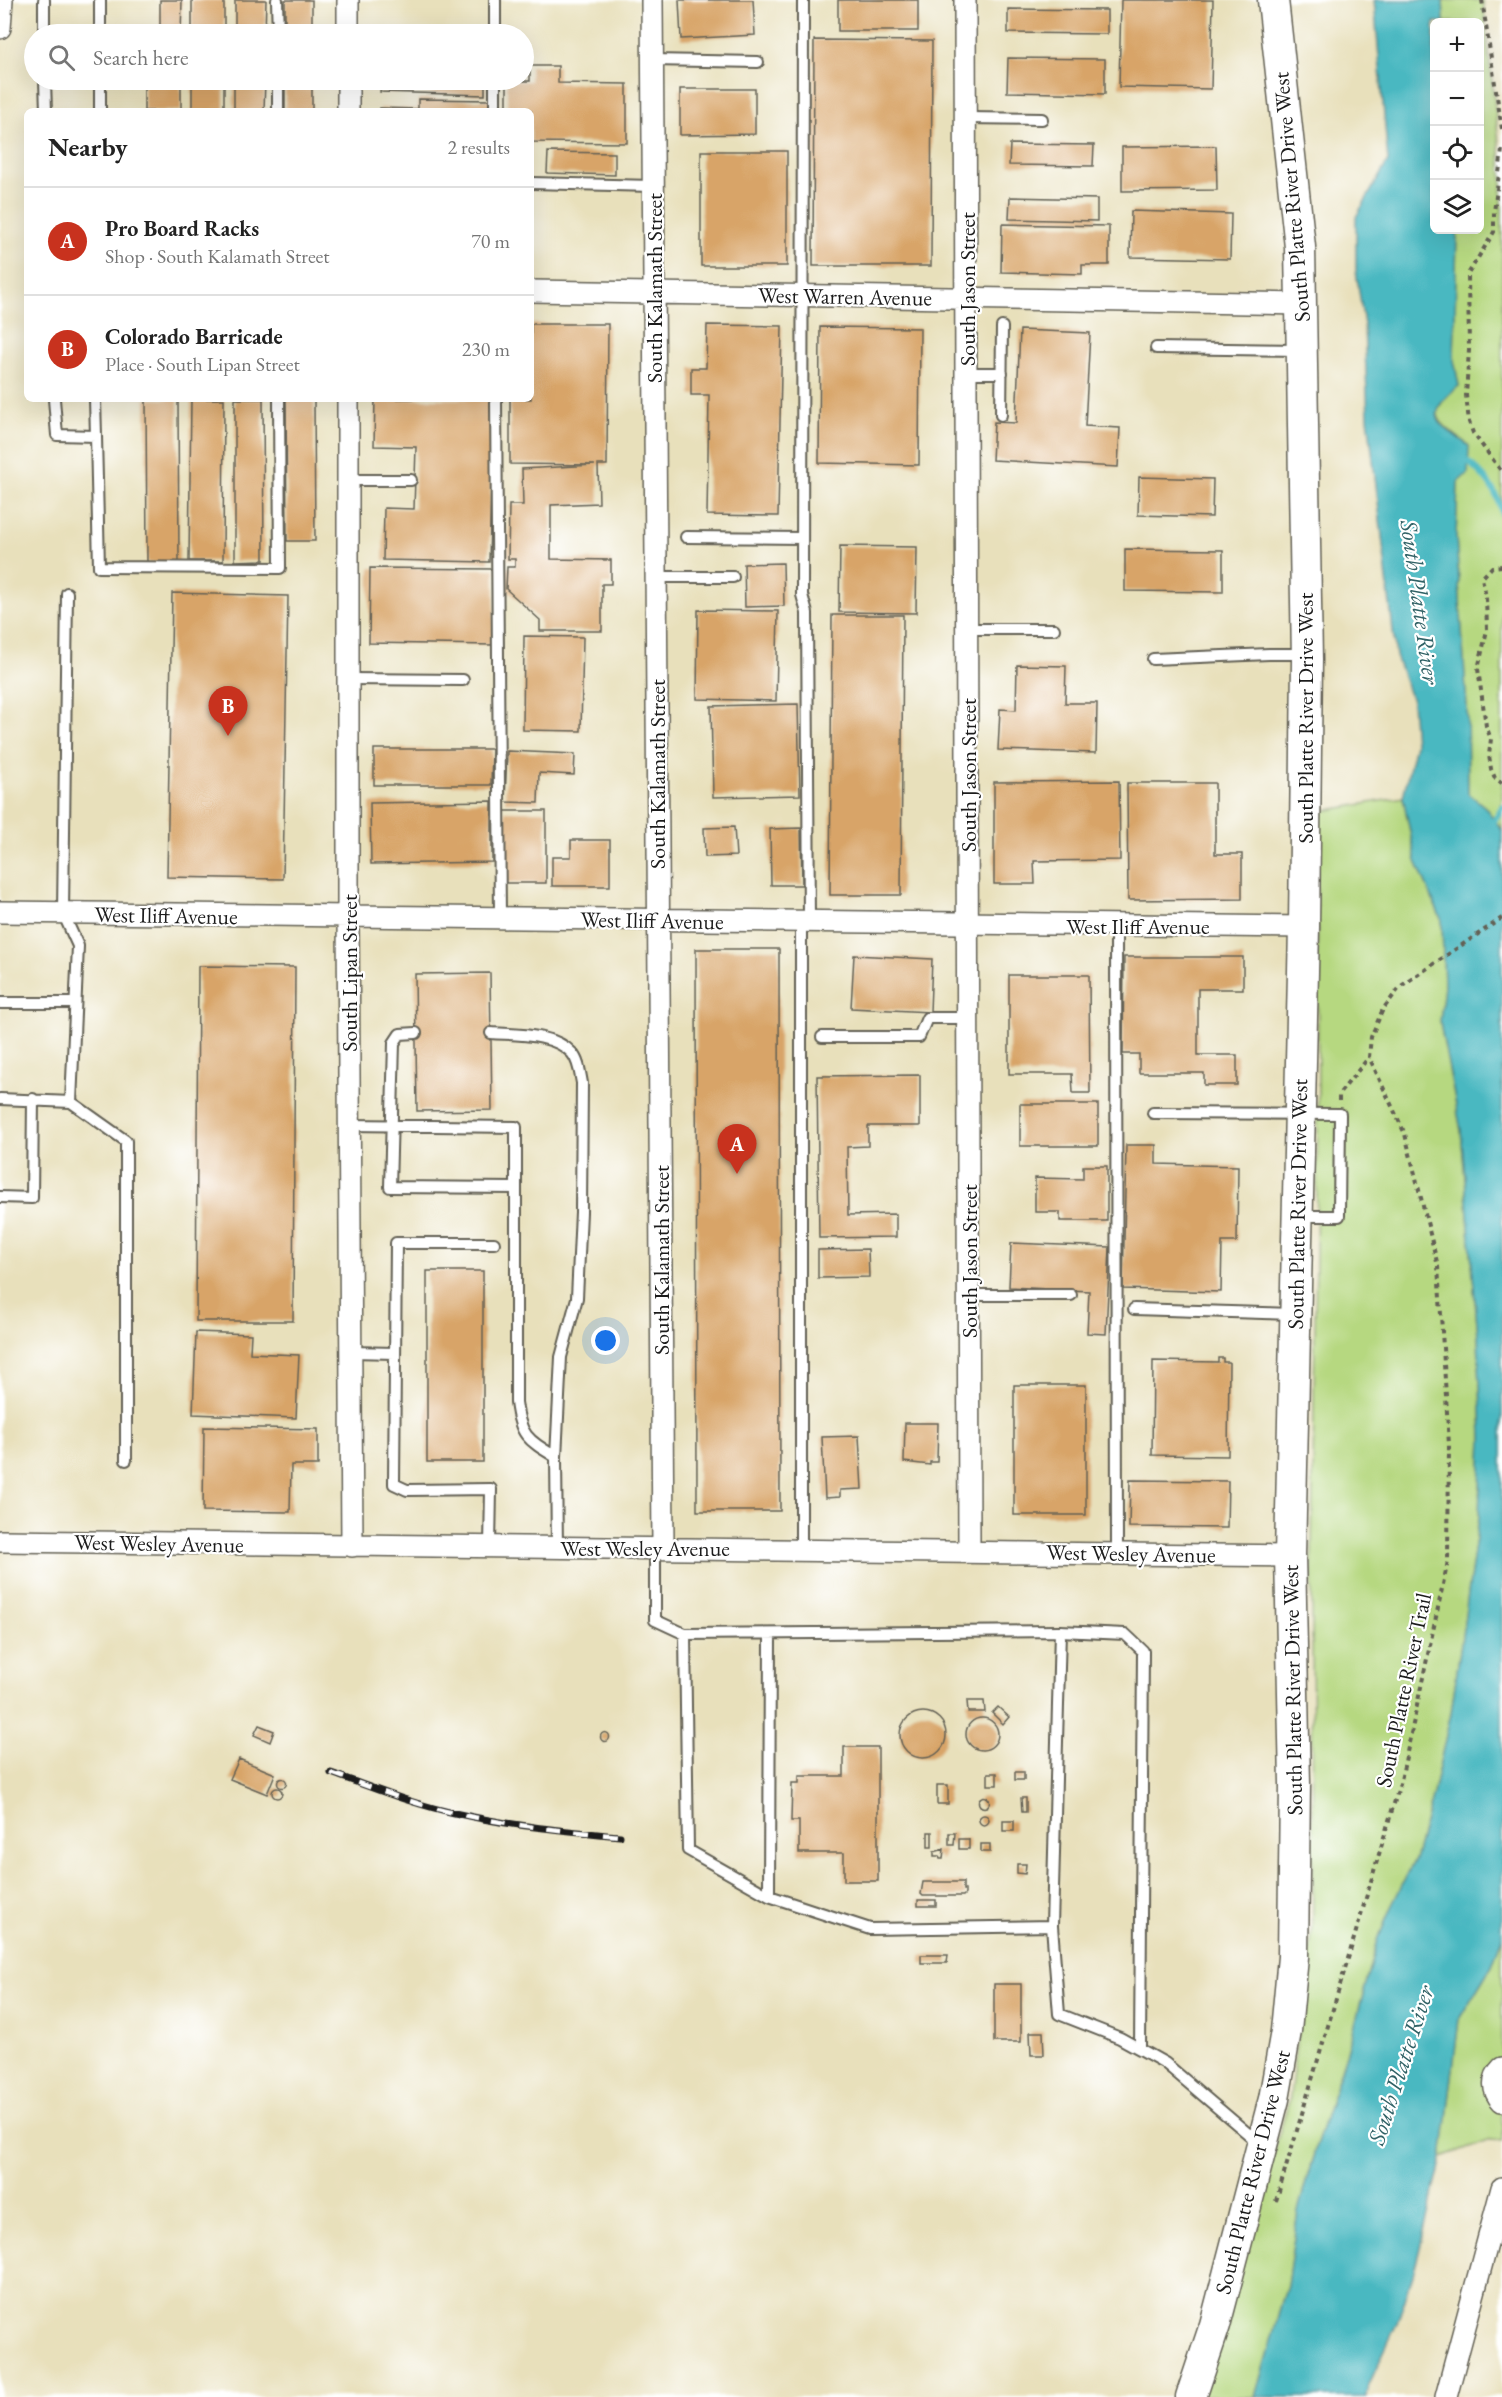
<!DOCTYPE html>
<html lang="en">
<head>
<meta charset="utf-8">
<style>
	:root { --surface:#fff; --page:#f6f6f6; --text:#222; --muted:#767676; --line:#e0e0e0; --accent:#c8321e }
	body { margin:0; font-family:"EB Garamond",serif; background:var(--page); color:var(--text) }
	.controls { position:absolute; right:18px; top:18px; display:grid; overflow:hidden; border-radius:9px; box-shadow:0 6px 24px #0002 }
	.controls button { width:54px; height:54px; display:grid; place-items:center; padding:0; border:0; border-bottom:2px solid var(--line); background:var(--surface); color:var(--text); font:30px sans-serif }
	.you { position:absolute; left:606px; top:1341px; width:21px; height:21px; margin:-15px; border:4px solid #fff; border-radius:50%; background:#1a73e8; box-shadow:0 0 0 9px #1a73e833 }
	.badge { display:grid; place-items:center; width:39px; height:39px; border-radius:50%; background:var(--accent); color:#fff; font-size:20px; font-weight:700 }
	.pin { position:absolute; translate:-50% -50px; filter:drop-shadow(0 2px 3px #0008) }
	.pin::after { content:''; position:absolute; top:32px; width:21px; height:18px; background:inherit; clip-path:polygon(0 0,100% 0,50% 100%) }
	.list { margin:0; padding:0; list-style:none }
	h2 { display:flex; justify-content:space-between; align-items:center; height:78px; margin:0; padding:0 24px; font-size:26px }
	h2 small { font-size:20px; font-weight:400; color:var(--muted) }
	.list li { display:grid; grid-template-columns:39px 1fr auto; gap:18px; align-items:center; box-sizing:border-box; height:108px; padding:0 24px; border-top:2px solid var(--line) }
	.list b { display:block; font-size:22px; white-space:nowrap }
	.list p { margin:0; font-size:20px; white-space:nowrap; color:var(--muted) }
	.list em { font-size:20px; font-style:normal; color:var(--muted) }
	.icon { flex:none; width:33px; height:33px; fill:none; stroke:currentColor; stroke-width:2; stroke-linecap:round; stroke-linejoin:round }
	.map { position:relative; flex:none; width:1502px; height:2397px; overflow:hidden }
	.search { position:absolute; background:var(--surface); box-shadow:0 6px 24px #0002; left:24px; top:24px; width:510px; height:66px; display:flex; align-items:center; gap:15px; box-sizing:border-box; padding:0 21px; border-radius:33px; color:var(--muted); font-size:22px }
	.panel { position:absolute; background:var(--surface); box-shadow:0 6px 24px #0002; left:24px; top:108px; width:510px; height:294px; border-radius:9px }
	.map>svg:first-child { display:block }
</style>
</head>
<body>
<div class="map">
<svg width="1502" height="2397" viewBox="0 0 1502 2397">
	<rect width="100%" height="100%" fill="#fff"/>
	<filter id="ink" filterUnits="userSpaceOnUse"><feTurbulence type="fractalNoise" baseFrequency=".0167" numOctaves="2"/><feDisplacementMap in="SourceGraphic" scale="12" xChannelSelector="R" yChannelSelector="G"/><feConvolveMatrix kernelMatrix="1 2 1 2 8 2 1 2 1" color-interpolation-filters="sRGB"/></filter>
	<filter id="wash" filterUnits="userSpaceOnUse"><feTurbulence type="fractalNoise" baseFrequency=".008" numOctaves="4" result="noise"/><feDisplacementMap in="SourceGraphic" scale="24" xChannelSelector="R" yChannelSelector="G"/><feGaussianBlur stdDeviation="1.35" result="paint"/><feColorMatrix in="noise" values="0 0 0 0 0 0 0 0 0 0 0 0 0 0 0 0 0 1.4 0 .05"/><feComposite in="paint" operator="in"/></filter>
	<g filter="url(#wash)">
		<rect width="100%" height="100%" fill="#e8e0bb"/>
		<!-- green -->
		<path fill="#b6d880" stroke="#697a4e" stroke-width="1.5" d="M1443,0H1483L1502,172V830L1485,807L1468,793L1467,708L1456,537L1458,482L1469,446C1442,423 1420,416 1459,386L1454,360L1457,230H1480V22H1444Z
			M1403,797L1416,861L1442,921L1444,986L1440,1023L1461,1130L1478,1336L1482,1437L1479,1517L1451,1713L1433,1794L1416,1857L1391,1907L1378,1940L1351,2039L1315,2150L1298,2211L1287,2285L1255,2397H1200L1290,2098L1298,2027L1313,1927L1312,1555L1318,1104L1317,812Z
			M1502,1937V2141L1491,2140L1442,2158L1459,2019L1492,1965Z"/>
		<!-- water -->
		<path fill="#4ab8c1" stroke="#336a6e" stroke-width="1.5" d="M1374,0H1443L1444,22H1434V230H1457L1454,360L1459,386C1449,393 1428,411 1442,425C1447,431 1462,440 1469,446L1468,473L1458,482L1456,537L1467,708L1468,793L1485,807L1502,830V1937L1492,1965L1459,2019L1442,2158L1413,2275L1397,2323L1367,2389L1366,2397H1255L1287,2285L1298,2211L1315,2150L1351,2039L1378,1940L1391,1907L1416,1857L1433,1794L1451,1713L1479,1517L1482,1437L1478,1336L1461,1130L1440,1023L1444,986L1442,921L1416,861L1403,797L1415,744L1412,701L1396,656L1368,417L1364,325L1356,271V217L1388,161Z"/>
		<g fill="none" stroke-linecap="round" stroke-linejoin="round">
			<!-- stream -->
			<path stroke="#4ab8c1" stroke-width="6" d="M1463,458C1483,473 1498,490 1502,515
				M1492,825L1502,807"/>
		</g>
		<g id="blocks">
			<!-- building -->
			<path fill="#d8a468" d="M160,0H182L181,34H160Z
				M192,0H224V34H192Z
				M235,0H266L265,34H235Z
				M285,0H312V34H285Z
				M679,0H753L755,35L681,39Z
				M838,0H918V31H838Z
				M1121,0H1213L1211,89L1119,87Z
				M1008,9L1107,10V34L1008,33Z
				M814,40L932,41L931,266H813Z
				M1008,58L1105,59V94L1007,92Z
				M530,66H558V83L627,84V143L531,142V111H507V81H530Z
				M144,80H181V111H144Z
				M192,80H224V111H192Z
				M234,80H265L264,111H234Z
				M285,80H312V111H285Z
				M381,80H485V95L380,92Z
				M680,89H755V134L680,135Z
				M418,99L491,100V111H380V108L418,109Z
				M1010,144L1094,145L1093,166L1009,165Z
				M1216,146L1217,190L1122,191V147Z
				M701,151H787V266H701Z
				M548,152L615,153V175L547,173Z
				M1010,197L1097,199V221L1009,219Z
				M1131,211L1231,214L1230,259L1130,257Z
				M1002,224L1109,226V265H1082V274L1001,272Z
				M531,324H608L607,465H598L599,503L551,505V559L611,560V584H602V631H540V620L506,589L507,567H515V559H508L509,505H523L522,469L595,465L510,464V399H531Z
				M707,325L782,326L778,516L707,515L709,395H691V368H706Z
				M820,327L920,328L919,465L819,463Z
				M1020,330L1090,333L1085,426L1120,428L1118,467L992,460L994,422L1016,423Z
				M146,399H178L179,563H147Z
				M191,399H224L223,561H189Z
				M235,399H263L264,560L235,561Z
				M286,399H314L315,541H287Z
				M375,399H493L489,562L383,560L384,508L414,509L416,447L374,446Z
				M1139,477L1213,479L1212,517L1138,515Z
				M840,546L917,547L916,613L839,612Z
				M1125,549L1223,550V592L1125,591Z
				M783,563L784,606L745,607L744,564Z
				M370,568L495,569L494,645L369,643Z
				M172,593L288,596L283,879L167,877Z
				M698,610L778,611L776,701L697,699Z
				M832,615H903L901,895H830Z
				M524,636L583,637L581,731L523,730Z
				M1017,665L1066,666L1065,703H1097L1096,753L998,750L1000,709L1016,710Z
				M798,704L800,795L713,797L711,706Z
				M374,749H492L491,785H374Z
				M507,751L575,754L574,775L539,773L538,803L505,802Z
				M1119,781L1120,860L1034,861L1035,884H994V782Z
				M1127,783H1215V854H1242V899L1128,900Z
				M492,801V862L371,864L370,803Z
				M505,811H546V883H505Z
				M734,827L736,856L705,857L704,828Z
				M801,828L802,885H771L770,829Z
				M571,840H610V886H552V857H571Z
				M696,949H779L780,1511H697Z
				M854,955L932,959L930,1012L851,1008Z
				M1124,957H1243V989H1198V1055H1237V1085H1204V1073H1139V1054H1123Z
				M198,966L295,967L293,1321H196Z
				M490,973L492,1110L417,1111L415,974Z
				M1009,975H1089L1090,1093H1073L1072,1074H1009Z
				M920,1075V1126H868V1146L847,1147L848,1215L896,1214V1237L819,1238L817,1076Z
				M1020,1104H1098V1146H1020Z
				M1126,1145H1156V1164L1238,1166L1237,1242H1222L1221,1292L1123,1289Z
				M1083,1166H1107V1221H1060V1212H1035V1178L1083,1179Z
				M1011,1243L1110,1247L1106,1334L1087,1333L1089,1291L1009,1287Z
				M868,1249L869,1277L818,1278V1250Z
				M427,1271H483V1462H427Z
				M196,1332L251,1334L250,1353L299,1355L296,1418L193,1414Z
				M1218,1358H1223V1362H1229L1228,1456L1152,1455L1153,1361L1218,1362Z
				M1014,1385H1086V1515H1014Z
				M905,1423H938L937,1462H930V1465L904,1462Z
				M204,1427L318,1429V1465H291L290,1512L203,1511Z
				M859,1436L862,1489L840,1490V1497L825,1498L822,1437Z
				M1130,1480L1228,1481L1227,1528L1129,1527Z
				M967,1701H984L985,1712H968Z
				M998,1707L1009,1717L1003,1724L992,1713Z
				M900 1735a23 23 0 1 1 46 0a23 23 0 1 1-46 0Z
				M966 1734a16 16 0 1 1 32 0a16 16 0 1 1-32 0Z
				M259,1725L274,1731L270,1742L254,1735Z
				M600.5 1737a4.5 4.5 0 1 1 9 0a4.5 4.5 0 1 1-9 0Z
				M844,1747H878V1881H844V1853H799V1821H791L792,1783H799V1776H844Z
				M239,1759L275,1774L267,1794L230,1779Z
				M1015,1772H1024V1780H1015Z
				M988,1773H997V1785H988Z
				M277.5 1783a4.5 4.5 0 1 1 9 0a4.5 4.5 0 1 1-9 0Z
				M937,1785H948V1804H937Z
				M272 1793a5 5 0 1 1 10 0a5 5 0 1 1-10 0Z
				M978.5 1802a5.5 5.5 0 1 1 11 0a5.5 5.5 0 1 1-11 0Z
				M1021,1798H1026V1812H1022Z
				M979 1820a5 5 0 1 1 10 0a5 5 0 1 1-10 0Z
				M1003,1821H1014V1831H1003Z
				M928,1832H932V1847H928Z
				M949,1833H955L954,1845H949Z
				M959,1839H969V1849H959Z
				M981,1844H990V1852H981Z
				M944,1849L943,1859H940L939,1856H934V1852Z
				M1017,1864H1026L1025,1874L1017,1873Z
				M923,1882H963V1890H965V1894L963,1896H923L921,1894Z
				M918,1900H936V1906H918Z
				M921,1955H948L947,1963H921Z
				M994,1984H1021V2042H994Z
				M1030,2032H1043L1044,2055H1031Z"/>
		</g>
	</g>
	<g filter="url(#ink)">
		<use href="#blocks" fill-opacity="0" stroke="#636154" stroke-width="1.5"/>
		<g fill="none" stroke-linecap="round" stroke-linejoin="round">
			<!-- lane casing -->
			<g stroke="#636154" stroke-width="14">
				<path id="lane" d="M44,0V34
					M100,0V34
					M277,0L278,34
					M495,0V34
					M803,0L802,595L807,613L809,922
					M652,60L758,62
					M45,80L46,111
					M100,80V111
					M278,80V111
					M495,80V111
					M966,118L1042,119
					M531,183L653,186
					M1156,348L1300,350
					M967,373H1002
					M54,399L57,435L96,436L99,567L280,568L279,399
					M95,399L96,436
					M496,399L500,918
					M1001,415L1002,327
					M348,480H411
					M686,537L802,538
					M656,577H733
					M67,593L63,913L78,946L71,1102L126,1141V1460
					M967,629H1054
					M1153,659L1269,654H1306
					M348,679L463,680
					M1116,926L1117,1553
					M0,1003H74
					M416,1033L400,1034L394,1043L390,1187L516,1188
					M491,1033C515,1035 554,1033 572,1053C579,1061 580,1073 582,1083L581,1212L577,1298L561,1357L556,1457
					M822,1037H919L927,1018H968
					M0,1099L71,1102
					M1153,1113L1340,1114L1339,1216H1300
					M349,1125L516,1127V1402C520,1436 528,1440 556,1457L557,1548
					M0,1197L32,1198L33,1099
					M969,1295H1071
					M1134,1309L1292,1314
					M351,1352L395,1353
					M490,1547L491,1489L407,1490L394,1484L396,1243H494
					M655,1548V1620L685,1634L1060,1631L1052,1926L870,1929L769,1896L688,1850L685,1634
					M801,1549V922
					M769,1896L770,1634
					M1052,1926L1059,2014L1120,2038L1140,2049L1143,1651L1125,1634L1060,1631
					M1140,2049L1165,2063L1259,2143"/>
			</g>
			<!-- street casing -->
			<g stroke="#636154" stroke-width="24">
				<path id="street" d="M348,0V34
					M652,0L663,1548
					M965,0L969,1551
					M0,28L2,0
					M348,80V111
					M531,291L1302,304
					M348,399V917L352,1546
					M0,912L1304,927
					M0,1541L1290,1556
					M1502,2068C1492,2078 1492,2091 1502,2101
					M1446,2397L1502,2188"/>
			</g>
			<!-- secondary casing -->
			<g stroke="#636154" stroke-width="33">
				<path id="secondary" d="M1191,2397L1215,2325L1274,2099L1286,2031L1293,1957L1295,1784L1290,1556L1304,927L1307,660L1300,247L1273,0"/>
			</g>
			<!-- path -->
			<path stroke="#636154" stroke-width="4" stroke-dasharray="4.5 4.5" stroke-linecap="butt" d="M1482,0L1502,129
				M1502,150L1494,212V232L1468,274L1469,350L1466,395L1469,422L1473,433L1502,472
				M1502,566L1492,567L1482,578L1486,597L1487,630L1478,669L1486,726L1491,739L1489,755L1491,769L1495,778L1502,783
				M1339,1101V1094L1369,1057
				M1276,2201L1401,1780L1448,1561L1449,1445L1438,1266L1405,1134L1369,1057L1371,1037L1383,1009L1401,986L1502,918"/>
			<!-- lane -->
			<use href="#lane" stroke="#fff" stroke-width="10"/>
			<!-- street -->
			<use href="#street" stroke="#fff" stroke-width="21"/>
			<!-- secondary -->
			<use href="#secondary" stroke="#fff" stroke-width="30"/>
			<!-- rail casing -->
			<g stroke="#1c1c1c" stroke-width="7">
				<path id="rail" d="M331,1773C373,1788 415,1805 459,1814C512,1826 566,1831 620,1836"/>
			</g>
			<!-- rail -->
			<use href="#rail" stroke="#fff" stroke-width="4.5" stroke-dasharray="14" stroke-linecap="butt"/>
		</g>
	</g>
	<g text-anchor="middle" stroke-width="4.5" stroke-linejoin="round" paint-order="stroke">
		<!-- street labels -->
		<g font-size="22" fill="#1c1c1c" stroke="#fff">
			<text transform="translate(1291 197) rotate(-95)" y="8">South Platte River Drive West</text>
			<text transform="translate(654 288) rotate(-90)" y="8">South Kalamath Street</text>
			<text transform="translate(967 289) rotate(-90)" y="8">South Jason Street</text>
			<text transform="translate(845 296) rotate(1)" y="8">West Warren Avenue</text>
			<text transform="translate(1305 718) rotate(-90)" y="8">South Platte River Drive West</text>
			<text transform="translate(657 774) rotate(-90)" y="8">South Kalamath Street</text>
			<text transform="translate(968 775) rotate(-90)" y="8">South Jason Street</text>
			<text transform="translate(166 915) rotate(1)" y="8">West Iliff Avenue</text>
			<text transform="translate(652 920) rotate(1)" y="8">West Iliff Avenue</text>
			<text x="1138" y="934">West Iliff Avenue</text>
			<text transform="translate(349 973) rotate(-90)" y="8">South Lipan Street</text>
			<text transform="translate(1297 1204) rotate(-89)" y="8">South Platte River Drive West</text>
			<text transform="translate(661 1260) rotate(-90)" y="8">South Kalamath Street</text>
			<text transform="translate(969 1261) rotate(-90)" y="8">South Jason Street</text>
			<text transform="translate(159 1543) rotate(1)" y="8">West Wesley Avenue</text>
			<text x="645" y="1556">West Wesley Avenue</text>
			<text transform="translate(1131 1553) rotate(1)" y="8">West Wesley Avenue</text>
			<text transform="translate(1292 1690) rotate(-91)" y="8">South Platte River Drive West</text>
			<text transform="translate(1403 1690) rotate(-78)" y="8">South Platte River Trail</text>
			<text transform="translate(1252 2172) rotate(-76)" y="8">South Platte River Drive West</text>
		</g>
		<!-- water labels -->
		<g font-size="24" font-style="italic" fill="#316266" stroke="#fff">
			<text transform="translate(1420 602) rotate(82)" y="8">South Platte River</text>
			<text transform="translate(1401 2065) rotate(-72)" y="8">South Platte River</text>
		</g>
	</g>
</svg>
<div class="controls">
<button>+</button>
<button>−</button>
<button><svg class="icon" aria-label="locate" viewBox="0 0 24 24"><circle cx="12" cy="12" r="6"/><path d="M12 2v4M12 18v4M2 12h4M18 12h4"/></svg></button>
<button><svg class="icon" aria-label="layers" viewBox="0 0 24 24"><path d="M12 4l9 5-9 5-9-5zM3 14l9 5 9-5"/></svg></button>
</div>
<div class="you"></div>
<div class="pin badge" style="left:737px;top:1174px">A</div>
<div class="pin badge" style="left:228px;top:736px">B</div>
<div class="search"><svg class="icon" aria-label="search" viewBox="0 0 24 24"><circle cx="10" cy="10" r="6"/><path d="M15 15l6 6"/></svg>Search here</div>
<section class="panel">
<h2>Nearby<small>2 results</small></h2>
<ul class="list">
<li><span class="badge">A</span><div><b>Pro Board Racks</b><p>Shop · South Kalamath Street</p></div><em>70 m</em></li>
<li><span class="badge">B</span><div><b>Colorado Barricade</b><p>Place · South Lipan Street</p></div><em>230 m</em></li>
</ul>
</section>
</div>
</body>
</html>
